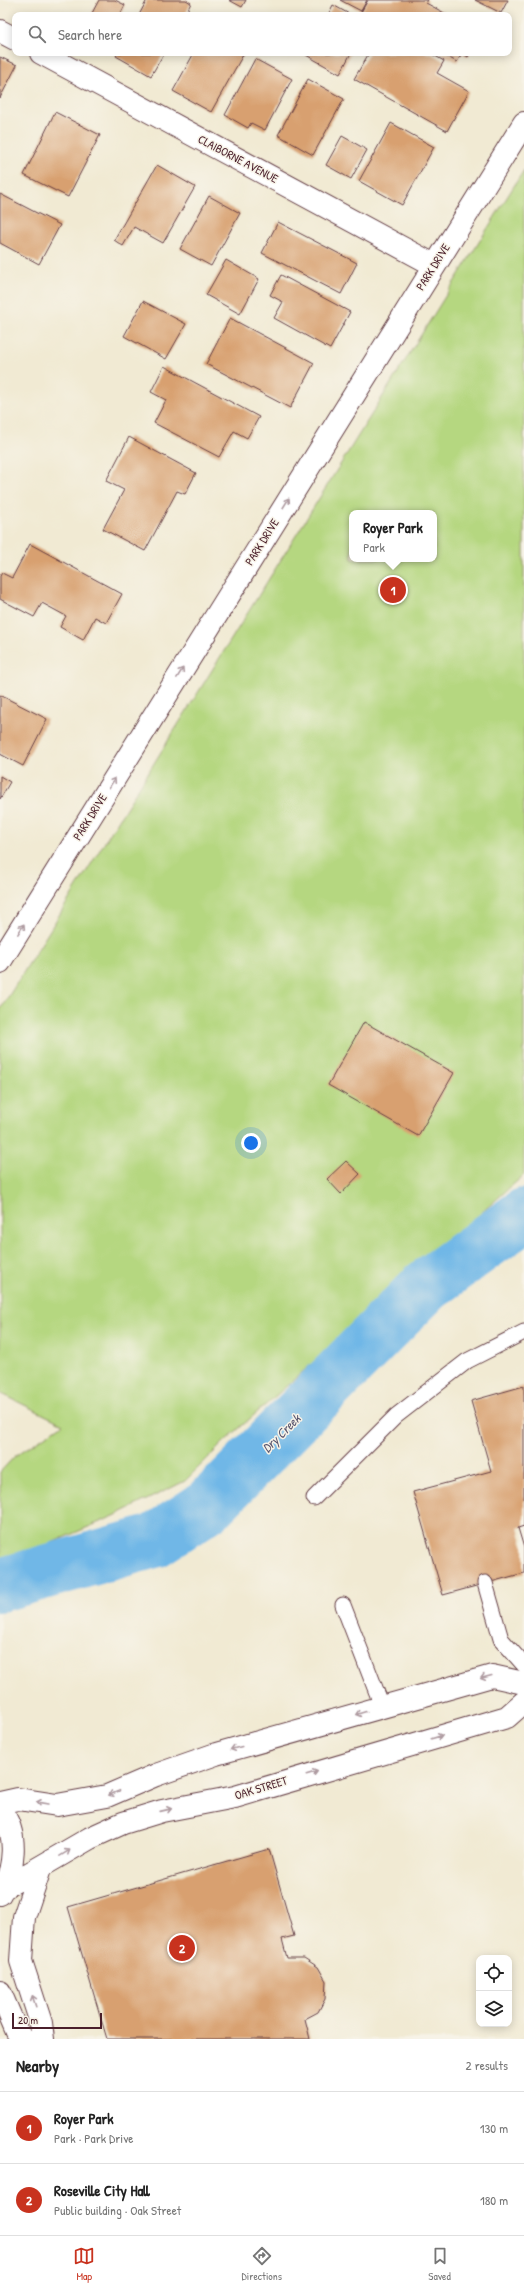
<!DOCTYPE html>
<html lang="en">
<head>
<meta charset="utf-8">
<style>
	:root { --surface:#fff; --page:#f6f6f6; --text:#222; --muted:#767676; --line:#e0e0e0; --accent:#c8321e }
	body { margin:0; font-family:"Patrick Hand",sans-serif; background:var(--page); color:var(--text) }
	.controls { position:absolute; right:12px; bottom:12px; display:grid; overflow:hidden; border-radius:8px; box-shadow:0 2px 10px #0003 }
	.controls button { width:36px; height:36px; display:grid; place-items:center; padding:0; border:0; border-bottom:1px solid var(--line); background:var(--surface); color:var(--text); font:20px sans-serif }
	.scale { position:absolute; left:12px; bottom:10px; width:90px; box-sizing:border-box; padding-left:4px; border:2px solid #4a1f2b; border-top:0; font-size:11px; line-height:14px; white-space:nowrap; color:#4a1f2b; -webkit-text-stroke:3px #f7f3e8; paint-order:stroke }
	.you { position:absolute; left:251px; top:1143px; width:14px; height:14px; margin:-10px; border:3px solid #fff; border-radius:50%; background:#1a73e8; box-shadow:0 0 0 6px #1a73e833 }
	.badge { display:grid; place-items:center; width:26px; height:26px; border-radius:50%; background:var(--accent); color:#fff; font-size:13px; font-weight:700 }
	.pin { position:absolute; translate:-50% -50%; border:2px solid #fff; box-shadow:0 1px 4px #0006 }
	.popup { position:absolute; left:349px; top:510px; width:88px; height:52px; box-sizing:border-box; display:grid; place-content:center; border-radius:8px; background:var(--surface); filter:drop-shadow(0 1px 3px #0005); font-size:13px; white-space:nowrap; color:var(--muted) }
	.popup b { font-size:15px; color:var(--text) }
	.popup::after { content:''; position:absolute; left:50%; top:100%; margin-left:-8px; border:8px solid transparent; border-top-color:var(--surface) }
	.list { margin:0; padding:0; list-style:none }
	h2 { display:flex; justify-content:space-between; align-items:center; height:52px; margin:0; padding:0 16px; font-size:17px }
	h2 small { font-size:13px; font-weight:400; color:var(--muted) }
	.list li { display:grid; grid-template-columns:26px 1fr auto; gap:12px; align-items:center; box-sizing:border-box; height:72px; padding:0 16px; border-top:1px solid var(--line) }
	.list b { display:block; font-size:15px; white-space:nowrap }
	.list p { margin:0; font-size:13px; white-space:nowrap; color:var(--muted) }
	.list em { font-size:13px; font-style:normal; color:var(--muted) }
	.icon { flex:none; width:22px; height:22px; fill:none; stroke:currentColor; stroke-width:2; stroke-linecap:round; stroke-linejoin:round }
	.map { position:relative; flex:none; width:524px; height:2039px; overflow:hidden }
	.search { position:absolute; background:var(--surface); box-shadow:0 2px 10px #0003; left:12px; right:12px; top:12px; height:44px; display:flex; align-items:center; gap:10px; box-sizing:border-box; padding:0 14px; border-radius:8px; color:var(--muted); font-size:15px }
	.sheet { height:196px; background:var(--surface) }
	nav { display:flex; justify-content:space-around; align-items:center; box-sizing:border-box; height:56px; border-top:1px solid var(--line); background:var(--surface); font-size:11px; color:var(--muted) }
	nav a { display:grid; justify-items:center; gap:2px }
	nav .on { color:var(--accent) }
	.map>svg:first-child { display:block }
</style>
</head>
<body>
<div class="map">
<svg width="524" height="2039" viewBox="0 0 524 2039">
	<rect width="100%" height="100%" fill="#f7f3e8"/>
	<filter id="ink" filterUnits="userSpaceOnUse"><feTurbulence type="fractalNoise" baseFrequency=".025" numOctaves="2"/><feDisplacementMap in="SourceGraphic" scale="8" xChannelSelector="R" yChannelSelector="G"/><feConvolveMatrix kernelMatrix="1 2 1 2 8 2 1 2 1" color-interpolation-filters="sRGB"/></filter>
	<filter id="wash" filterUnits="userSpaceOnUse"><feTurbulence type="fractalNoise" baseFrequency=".012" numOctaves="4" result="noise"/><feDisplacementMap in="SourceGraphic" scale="16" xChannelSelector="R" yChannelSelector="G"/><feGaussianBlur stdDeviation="0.9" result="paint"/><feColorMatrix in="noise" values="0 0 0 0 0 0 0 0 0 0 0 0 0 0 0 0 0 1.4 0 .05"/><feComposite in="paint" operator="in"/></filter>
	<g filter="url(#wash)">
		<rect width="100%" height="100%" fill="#f1ead3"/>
		<!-- green -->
		<path fill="#b5d780" stroke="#807b56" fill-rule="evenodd" d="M524,170V1175L226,1440L185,1481L114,1516L0,1565V1472L15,1456L63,1424L0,1393V1010ZM352,513H434V559H352Z"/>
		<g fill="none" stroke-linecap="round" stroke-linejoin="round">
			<!-- river -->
			<path stroke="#6fb7e7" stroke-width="54" d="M0,1585L154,1541L208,1506L426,1286L524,1215"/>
		</g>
		<g id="blocks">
			<!-- building -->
			<path fill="#d8a06f" d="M99,0H115L125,5L120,15H91Z
				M147,0H186L191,3L185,15H139Z
				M229,0H246L242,7Z
				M340,0H367L361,11Z
				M368,0H428L426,3L448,15H368L361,12Z
				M475,0H508L501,13Z
				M333,5L351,15H328Z
				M118,53H164L151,76L116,56Z
				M194,53H244L211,112L173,91Z
				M307,53H351L340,74L306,55Z
				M369,53H430L444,61L437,73L469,91L447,131L354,79Z
				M440,53H470L468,57L462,53L457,62Z
				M0,57L17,65L0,98Z
				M255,59L292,79L265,130L251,123L248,128L225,115Z
				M308,79L344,99L313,155L278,135Z
				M55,112L100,135L68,197L24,175Z
				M391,123L434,147L402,205L359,181Z
				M342,136L367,150L351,179L326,165Z
				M157,165L195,187L163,243L134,227L123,246L114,240Z
				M0,194L60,225L39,264L0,243Z
				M209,196L240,213L211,266L180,249Z
				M278,222L357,263L341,294L262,253Z
				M226,260L259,279L240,314L206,295Z
				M281,275L350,312L330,349L274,318L283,302L270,295Z
				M143,301L186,324L166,359L124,336Z
				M230,318L314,363L290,408L206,364Z
				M164,366L259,417L247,438L234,431L219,457L154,423L166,400L151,392Z
				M129,437L196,473L185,494L177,491L145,551L103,529L124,490L106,481Z
				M30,544L122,594L106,623L95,617L83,640L60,627L66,616L42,603L34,617L0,599V576L2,573L12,578Z
				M0,695L47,719L23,766L0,754Z
				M0,776L10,782L0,799Z
				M364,1022L454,1073L418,1136L328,1085Z
				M346,1161L360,1174L341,1194L327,1179Z
				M524,1386V1526L518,1528L524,1548V1573L443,1595L413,1492L491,1471L471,1401Z
				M269,1849L294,1936L282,1939L287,1958H304L318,1967L326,1981L325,1999L318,2012L305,2019L310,2039H107L68,1907Z"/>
		</g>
	</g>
	<g filter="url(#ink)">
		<use href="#blocks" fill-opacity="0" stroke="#633d44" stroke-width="1"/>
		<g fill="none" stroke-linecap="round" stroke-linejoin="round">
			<!-- lane casing -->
			<g stroke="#633d44" stroke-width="17">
				<path id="lane" d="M314,1498L396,1416L467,1361L524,1332
					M485,1583L501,1639L524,1665
					M343,1605L382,1706"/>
			</g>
			<!-- street casing -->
			<g stroke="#633d44" stroke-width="24">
				<path id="street" d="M0,31L15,39
					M41,53L434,265
					M0,962L524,123"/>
			</g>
			<!-- secondary casing -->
			<g stroke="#633d44" stroke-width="24">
				<path id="secondary" d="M0,1803L18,1799L57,1805L107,1796L156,1775L216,1754L492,1676L524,1683
					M0,1810C19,1833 15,1870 0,1894
					M40,1869L24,1917L21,1961L41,2023L43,2039
					M4,1888L90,1838L123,1823L162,1811L235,1797L507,1717L524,1702
					M0,1992L17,2032L24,2039"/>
			</g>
			<!-- lane -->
			<use href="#lane" stroke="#fff" stroke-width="15"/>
			<!-- street -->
			<use href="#street" stroke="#fff" stroke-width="22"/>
			<!-- secondary -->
			<use href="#secondary" stroke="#fff" stroke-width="22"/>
		</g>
		<!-- one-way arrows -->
		<defs><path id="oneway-shaft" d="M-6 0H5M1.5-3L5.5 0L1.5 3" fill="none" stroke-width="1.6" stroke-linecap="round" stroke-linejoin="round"/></defs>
		<g stroke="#ae9aa0">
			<use href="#oneway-shaft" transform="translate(286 503) rotate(-58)"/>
			<use href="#oneway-shaft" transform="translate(180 673) rotate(-58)"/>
			<use href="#oneway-shaft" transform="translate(112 783) rotate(-58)"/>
			<use href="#oneway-shaft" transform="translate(21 929) rotate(-58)"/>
			<use href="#oneway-shaft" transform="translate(486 1677) rotate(165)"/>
			<use href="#oneway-shaft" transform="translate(361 1713) rotate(163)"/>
			<use href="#oneway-shaft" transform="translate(437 1737) rotate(-16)"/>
			<use href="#oneway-shaft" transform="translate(236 1748) rotate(165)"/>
			<use href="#oneway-shaft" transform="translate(312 1773) rotate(-16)"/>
			<use href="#oneway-shaft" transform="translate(114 1793) rotate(157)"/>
			<use href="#oneway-shaft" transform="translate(42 1803) rotate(-170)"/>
			<use href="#oneway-shaft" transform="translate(166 1810) rotate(-13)"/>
			<use href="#oneway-shaft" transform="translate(65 1853) rotate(-31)"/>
			<use href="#oneway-shaft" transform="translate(34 2001) rotate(-108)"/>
		</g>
	</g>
	<g text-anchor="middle" stroke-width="3" stroke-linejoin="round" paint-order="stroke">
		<!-- street labels -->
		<g font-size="12" fill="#4a1f2b" stroke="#f7f3e8">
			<text transform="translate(238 159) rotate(28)" y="4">CLAIBORNE AVENUE</text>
			<text transform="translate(433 267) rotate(-58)" y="4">PARK DRIVE</text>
			<text transform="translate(262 542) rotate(-58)" y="4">PARK DRIVE</text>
			<text transform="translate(90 817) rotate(-58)" y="4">PARK DRIVE</text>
			<text transform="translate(261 1788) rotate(-17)" y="4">OAK STREET</text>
		</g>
		<!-- water labels -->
		<g font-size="13" font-style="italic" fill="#57546d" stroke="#f7f3e8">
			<text transform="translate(281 1433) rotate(-45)" y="5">Dry Creek</text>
		</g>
	</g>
</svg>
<div class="controls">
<button><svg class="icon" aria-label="locate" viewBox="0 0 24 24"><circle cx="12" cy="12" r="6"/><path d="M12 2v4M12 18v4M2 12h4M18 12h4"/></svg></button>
<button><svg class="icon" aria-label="layers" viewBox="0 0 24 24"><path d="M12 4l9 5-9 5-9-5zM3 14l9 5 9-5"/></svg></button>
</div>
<div class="scale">20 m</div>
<div class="you"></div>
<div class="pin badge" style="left:393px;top:590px">1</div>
<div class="popup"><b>Royer Park</b>Park</div>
<div class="pin badge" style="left:182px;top:1948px">2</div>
<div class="search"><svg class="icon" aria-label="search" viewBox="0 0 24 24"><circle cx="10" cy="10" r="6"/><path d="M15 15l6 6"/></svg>Search here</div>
</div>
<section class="sheet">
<h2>Nearby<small>2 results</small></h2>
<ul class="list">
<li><span class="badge">1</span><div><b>Royer Park</b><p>Park · Park Drive</p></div><em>130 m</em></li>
<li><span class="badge">2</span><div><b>Roseville City Hall</b><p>Public building · Oak Street</p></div><em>180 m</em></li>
</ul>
</section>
<nav>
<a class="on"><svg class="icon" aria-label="map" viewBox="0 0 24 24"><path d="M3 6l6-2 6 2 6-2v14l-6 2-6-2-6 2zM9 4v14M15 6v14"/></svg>Map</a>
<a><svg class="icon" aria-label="directions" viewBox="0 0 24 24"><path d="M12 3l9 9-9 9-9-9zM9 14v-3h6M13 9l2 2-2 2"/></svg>Directions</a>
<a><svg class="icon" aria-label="saved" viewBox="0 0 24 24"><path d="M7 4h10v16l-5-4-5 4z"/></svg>Saved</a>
</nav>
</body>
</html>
